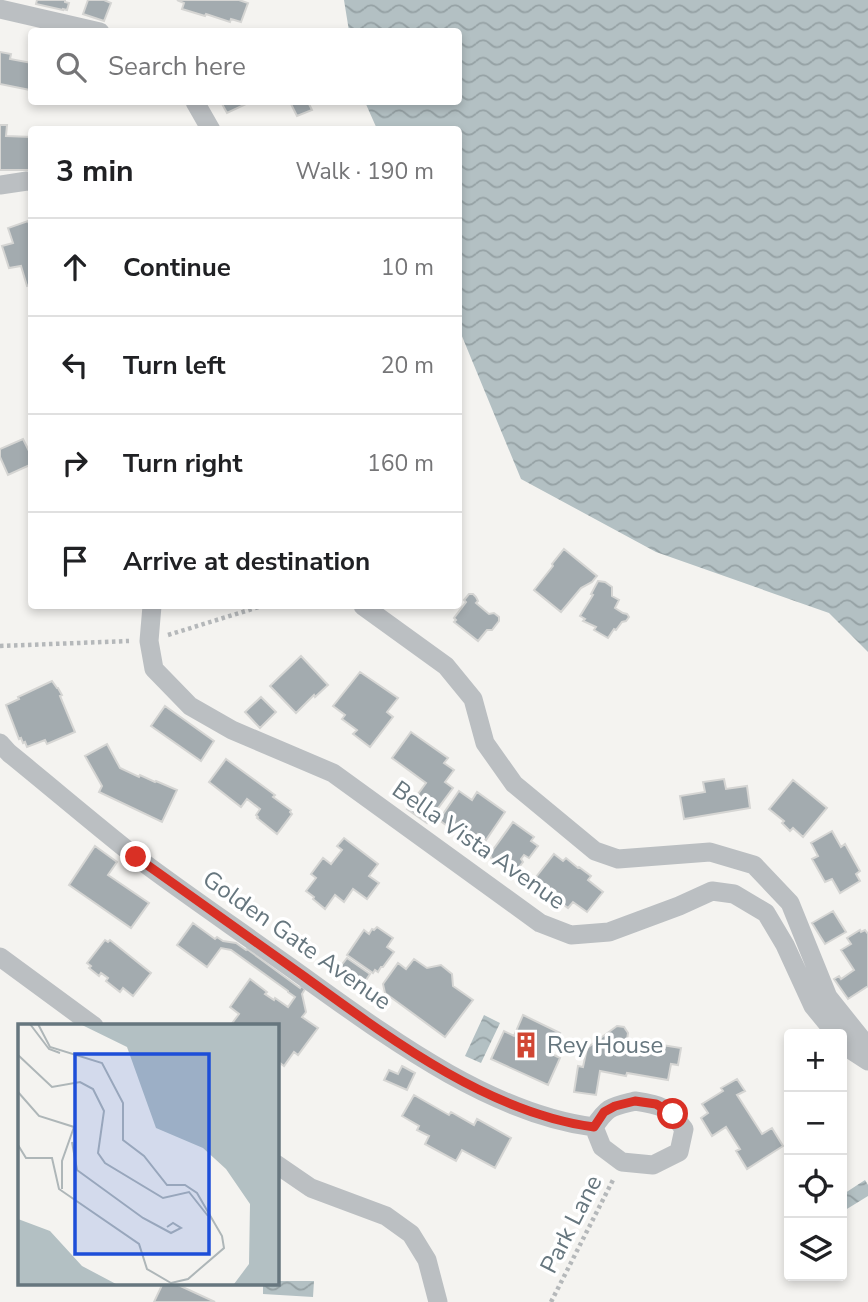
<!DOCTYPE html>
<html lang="en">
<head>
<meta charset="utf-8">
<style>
	:root { --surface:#fff; --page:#f2f2f2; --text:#202124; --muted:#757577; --line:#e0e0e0 }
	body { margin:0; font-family:"Nunito Sans",sans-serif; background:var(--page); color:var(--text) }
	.controls { position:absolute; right:21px; bottom:21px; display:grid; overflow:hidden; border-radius:7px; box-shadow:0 4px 10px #0003 }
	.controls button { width:63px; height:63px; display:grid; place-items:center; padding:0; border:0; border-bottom:2px solid var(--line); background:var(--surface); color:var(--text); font:35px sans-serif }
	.stop { position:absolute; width:21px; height:21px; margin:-16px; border:5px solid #d93025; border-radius:50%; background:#fff }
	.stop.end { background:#d93025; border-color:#fff; box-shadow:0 2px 7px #0008 }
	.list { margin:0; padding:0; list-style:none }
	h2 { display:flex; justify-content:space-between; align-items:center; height:91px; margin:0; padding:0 28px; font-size:30px }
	h2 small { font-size:23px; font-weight:400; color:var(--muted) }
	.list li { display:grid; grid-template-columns:46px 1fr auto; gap:21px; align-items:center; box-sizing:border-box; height:98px; padding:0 28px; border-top:2px solid var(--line) }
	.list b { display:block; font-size:26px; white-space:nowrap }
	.list em { font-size:23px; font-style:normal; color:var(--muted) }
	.icon { flex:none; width:38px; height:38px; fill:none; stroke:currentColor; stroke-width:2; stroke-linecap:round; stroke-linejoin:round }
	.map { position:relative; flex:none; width:868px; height:1302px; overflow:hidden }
	.search { position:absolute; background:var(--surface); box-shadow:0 4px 10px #0003; left:28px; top:28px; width:434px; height:77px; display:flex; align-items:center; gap:18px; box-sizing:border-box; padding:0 24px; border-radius:7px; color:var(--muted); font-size:26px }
	.panel { position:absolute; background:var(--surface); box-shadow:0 4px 10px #0003; left:28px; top:126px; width:434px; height:483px; border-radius:7px }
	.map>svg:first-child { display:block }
</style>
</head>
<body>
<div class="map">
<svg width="868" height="1302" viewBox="0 0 868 1302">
	<defs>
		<pattern id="water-waves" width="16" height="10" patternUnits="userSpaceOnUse" patternTransform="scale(1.75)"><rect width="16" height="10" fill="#b3c0c3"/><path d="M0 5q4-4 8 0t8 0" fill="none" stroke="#95a1a4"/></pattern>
	</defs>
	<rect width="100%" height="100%" fill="#f4f3f0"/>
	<!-- water -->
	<path fill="url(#water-waves)" d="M344,0H868V652L829,613L656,552L521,479L459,329L458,130L377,129L365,102H458V32L349,31Z
		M484,1015L500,1023L481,1063L465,1056Z
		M865,1180L868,1185V1196L842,1212V1195Z
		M277,1281H314L313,1297L263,1294V1283H276Z"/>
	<!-- building -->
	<path fill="#a3abaf" stroke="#d5d5d3" stroke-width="2" d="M37,0H65V2L69,3L67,10L63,9V10L36,4Z
		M88,0H104L111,3L104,21L83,14Z
		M177,0H239L248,3L241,22L231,19L230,22L206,14L205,16L182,9L184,3Z
		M0,52L11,54L10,59L32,63L30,90L0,84Z
		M221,102H245L246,104L227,113Z
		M290,102H308L312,110L297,116Z
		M0,125H7L6,136L32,137V170H0Z
		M28,221L32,231V284L27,286L21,266L9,268L2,246L13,243L8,228Z
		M23,439L32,457V464L8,475L0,457V449Z
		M564,549L597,576L592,582L581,588L561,612L534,590L553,566L552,564Z
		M598,581L605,582L612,587V596L619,600L615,608L623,613L627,614L629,617L626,621L622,622L616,630L614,629L608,638L594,630L596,627L583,621L585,619L580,616L593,595L591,594Z
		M469,594H473L476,597L478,601L476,603L489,614L494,613L499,617V621L492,630H487L478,641L454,622L456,620L454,618L466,602L464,600Z
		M301,656L328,685L315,697L314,695L296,713L270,686Z
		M360,672L398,698L387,712L393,717L370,747L353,734L357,730L342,719L345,715L333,706Z
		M52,681L57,688H58L62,695L60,696L75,732L47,744L45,740L27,747L25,742L23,743L21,738L19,739L6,705L19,699L18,697Z
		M261,697L276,712L260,728L245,712Z
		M165,706L214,741L201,761L151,726Z
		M411,732L448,758L444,763L454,770L445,782L453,788L427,823L407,809L426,783L392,758Z
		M107,744L120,768L139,777L140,775L155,782L156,781L177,790L162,822L99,792L102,786L85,756Z
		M226,759L275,795L273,797L291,810L290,812L292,814L277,834L257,818L258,817L256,815L260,809L247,799L241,807L209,782Z
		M724,779L726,789L747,786L750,808L684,819L680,796L705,792L703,782Z
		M793,780L827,808L803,837L793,828L790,831L782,823L784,821L769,809Z
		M459,791L472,800L477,792L505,812L486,840L478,834L471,843L439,820Z
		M513,822L534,837L531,841L538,846L529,858L524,855L521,859L523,862L516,871L501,861L497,862L491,858L490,854Z
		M832,831L841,847L845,844L860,871L856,874L860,881L840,893L832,879L825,882L812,859L818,856L811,843Z
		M344,838L378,864L369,876L379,883L367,899L353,889L344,902L335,895L325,909L313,899L314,897L306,891L316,878L311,874L323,858L331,864L342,850L337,846Z
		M95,846L117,862L108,875L149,903L131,928L69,885Z
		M554,854L563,861L566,858L578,868L579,867L591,876L588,880L603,892L587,912L573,902L568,908L555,898L552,903L529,886Z
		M833,911L846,932L825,944L812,923Z
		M193,923L215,939L217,937L223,941L236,943L246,950L247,949L300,988L301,986L305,989L302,994L306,1012L302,1017L318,1028L298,1055L294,1052L284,1066L276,1060V1026H230L239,1014L230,1007L250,979L267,992L265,994L274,1000L275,998L288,1007L295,997L288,992V991L231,950L221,948L207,967L177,945Z
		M377,927L393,938L387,947L394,952L383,967H381L378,972L375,970L373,973L347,955L364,930L369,934L372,929L374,930Z
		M860,930L861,932L865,930L868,934V986L848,999L834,979L839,976L841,979L854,970L841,950L851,944L847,938Z
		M105,940L108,942L110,940L151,973L133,996L123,988L120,992L106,981L108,978L101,973L99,976L89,968L91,966L87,963Z
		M347,958L370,974L364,983L340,967Z
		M414,959L427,968L441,965L452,974L453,986L473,1000L445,1037L385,993L383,984L398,963L406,969Z
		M523,1015L560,1033L550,1053L560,1058L548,1085L491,1059L504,1031L514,1036Z
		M617,1026L624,1027L628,1033L626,1047L647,1051L649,1043L681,1048L678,1065L671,1064L668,1080L627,1073L626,1076L600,1071L596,1095L574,1092L578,1066L583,1067L587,1048Z
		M402,1066L415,1073L407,1090L384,1080L389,1070L398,1074Z
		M737,1079L745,1091L737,1095L762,1134L772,1128L783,1146L747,1169L736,1151L740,1149L726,1127L712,1136L701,1118L708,1113L702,1104L723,1091L721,1088Z
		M414,1095L449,1115L451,1112L474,1125L477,1119L511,1138L495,1168L462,1150L456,1161L425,1144L429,1136L417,1130L419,1126L402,1116Z
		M163,1283H174L215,1302H154Z"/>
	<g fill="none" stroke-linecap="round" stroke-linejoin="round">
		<!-- path -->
		<path stroke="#b5b8ba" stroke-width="4.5" stroke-dasharray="3.5 3.5" stroke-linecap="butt" d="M168,635L262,606
			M0,646L129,641
			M551,1302L614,1178"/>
		<!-- street -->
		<path stroke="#bbbfc2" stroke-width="19" d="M0,9L100,32
			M195,102L211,130
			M0,185L27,181L32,182
			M152,606L149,641L154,669L190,706L232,730L333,773L540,923L571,935L609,932L679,906L712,891L734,894L766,913L785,945L813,1006L836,1034
			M363,606L446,666L473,699L485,743L514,784L595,851L618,859L710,852L754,865L790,903L828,997L868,1047
			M0,743L9,753C51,787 93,823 136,857C185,894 237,929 287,965C376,1028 484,1113 594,1127
			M0,957L94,1026
			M842,1041L848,1048L868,1061
			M635,1101C662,1105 668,1107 684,1129L679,1152L653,1165L622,1162L602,1147L594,1127C608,1106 611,1107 635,1101Z
			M276,1164L311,1188L386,1216L411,1234L427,1260L438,1302"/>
	</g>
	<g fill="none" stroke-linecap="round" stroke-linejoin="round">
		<!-- route -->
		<path stroke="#d93025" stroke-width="9" d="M136,857C193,897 249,937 305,977C389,1038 489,1113 594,1127L604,1112L615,1106L635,1101L656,1104L673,1114"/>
	</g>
	<!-- icons -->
	<defs>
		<g id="building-bare" transform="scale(2.1)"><path d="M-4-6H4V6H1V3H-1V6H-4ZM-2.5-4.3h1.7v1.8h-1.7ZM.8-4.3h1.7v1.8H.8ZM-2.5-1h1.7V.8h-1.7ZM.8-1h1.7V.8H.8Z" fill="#d14633" stroke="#fff" stroke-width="2.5" paint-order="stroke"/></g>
	</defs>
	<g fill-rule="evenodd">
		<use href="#building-bare" x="526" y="1045"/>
	</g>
	<g text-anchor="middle" stroke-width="7" stroke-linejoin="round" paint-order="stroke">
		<!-- street labels -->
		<g font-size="24" fill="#66767e" stroke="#fff">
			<text transform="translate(479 845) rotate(35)" y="8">Bella Vista Avenue</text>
			<text transform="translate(297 940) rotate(35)" y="8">Golden Gate Avenue</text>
			<text transform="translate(571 1224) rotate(-63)" y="8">Park Lane</text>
		</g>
		<!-- poi labels -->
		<g font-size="24" fill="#66767e" stroke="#fff" text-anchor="start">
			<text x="547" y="1053">Rey House</text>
		</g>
	</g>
	<!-- overview -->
	<g transform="translate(18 1024)">
		<rect width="261" height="261" fill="#f4f3f0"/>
		<path d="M62,0H261V260H216L231,240L232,180L208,145L185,124L138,104L109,23ZM0,195L32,207L64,242L98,260H0Z" fill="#b3c0c3"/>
		<path fill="none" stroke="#aeb6b8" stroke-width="2" d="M12,0L31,25L42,29M0,31L34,63L62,58L75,65L86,87L80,129L87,139L145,174L171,168L190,192M0,68L21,92L56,103L44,137V165M54,118L59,146L125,194L153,209L163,204L155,199L149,203M0,121L8,134H34L41,165L121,220L129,245L153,259L170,255L206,224L204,212L179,169L167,161H149L126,132L105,116V79L84,39L32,23L20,0"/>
		<path fill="#1d4ed8" fill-opacity="0.15" stroke="#1d4ed8" stroke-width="3.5" d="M57,30H191V230H57Z"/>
		<rect width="261" height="261" fill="none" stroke="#66767e" stroke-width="3.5"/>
	</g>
</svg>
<div class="controls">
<button>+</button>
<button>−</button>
<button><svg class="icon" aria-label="locate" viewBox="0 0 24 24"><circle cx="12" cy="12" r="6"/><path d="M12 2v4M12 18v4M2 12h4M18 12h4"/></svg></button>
<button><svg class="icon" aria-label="layers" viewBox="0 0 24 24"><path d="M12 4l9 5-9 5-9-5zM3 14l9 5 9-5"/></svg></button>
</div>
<div class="stop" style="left:673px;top:1114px"></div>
<div class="stop end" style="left:136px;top:857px"></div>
<div class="search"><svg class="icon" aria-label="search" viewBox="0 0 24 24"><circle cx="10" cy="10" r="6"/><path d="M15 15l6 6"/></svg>Search here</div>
<section class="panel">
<h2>3 min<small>Walk · 190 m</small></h2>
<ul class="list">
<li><svg class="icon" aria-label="ahead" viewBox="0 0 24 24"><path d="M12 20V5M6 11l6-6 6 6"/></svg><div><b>Continue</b></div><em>10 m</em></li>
<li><svg class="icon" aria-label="left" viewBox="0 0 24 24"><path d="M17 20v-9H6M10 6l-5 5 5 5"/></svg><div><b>Turn left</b></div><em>20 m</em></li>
<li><svg class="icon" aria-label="right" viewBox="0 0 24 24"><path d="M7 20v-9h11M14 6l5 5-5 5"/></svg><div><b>Turn right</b></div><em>160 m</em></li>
<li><svg class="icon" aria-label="arrive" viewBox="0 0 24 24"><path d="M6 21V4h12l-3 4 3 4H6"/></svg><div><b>Arrive at destination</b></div></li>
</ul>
</section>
</div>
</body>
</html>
